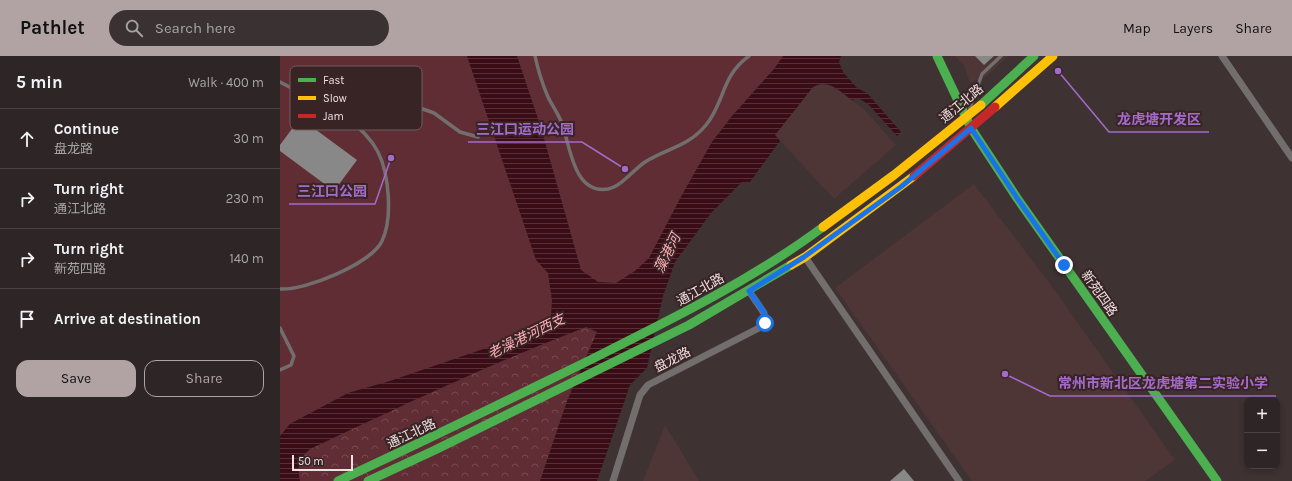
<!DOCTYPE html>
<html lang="en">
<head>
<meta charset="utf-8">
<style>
	:root { --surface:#2e2626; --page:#3a3232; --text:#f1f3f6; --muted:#a7a5a7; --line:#494343; --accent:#b1a3a4 }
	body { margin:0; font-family:Karla,"Noto Sans SC",sans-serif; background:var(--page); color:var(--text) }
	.controls { position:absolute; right:12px; bottom:12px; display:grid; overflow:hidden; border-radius:8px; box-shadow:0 2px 6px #0003 }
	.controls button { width:36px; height:36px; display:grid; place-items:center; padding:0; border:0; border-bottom:1px solid var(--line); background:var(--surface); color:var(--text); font:20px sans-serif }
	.scale { position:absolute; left:12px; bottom:10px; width:61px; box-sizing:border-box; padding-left:4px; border:2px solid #efe0e1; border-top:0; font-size:11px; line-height:14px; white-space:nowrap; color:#efe0e1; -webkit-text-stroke:3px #382425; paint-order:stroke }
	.stop { position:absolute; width:12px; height:12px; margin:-9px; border:3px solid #1a73e8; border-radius:50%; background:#fff }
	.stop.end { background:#1a73e8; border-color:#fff; box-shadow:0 1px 4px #0008 }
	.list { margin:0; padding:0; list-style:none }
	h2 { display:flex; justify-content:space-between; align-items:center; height:52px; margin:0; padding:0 16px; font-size:17px }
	h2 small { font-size:13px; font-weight:400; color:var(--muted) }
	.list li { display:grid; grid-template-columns:26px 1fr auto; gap:12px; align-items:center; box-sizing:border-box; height:60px; padding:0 16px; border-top:1px solid var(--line) }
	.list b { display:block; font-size:15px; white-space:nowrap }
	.list p { margin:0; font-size:13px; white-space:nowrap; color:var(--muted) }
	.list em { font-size:13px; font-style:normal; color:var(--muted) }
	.actions { display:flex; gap:8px; padding:12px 16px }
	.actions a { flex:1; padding:9px 0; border:1px solid var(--accent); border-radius:12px; text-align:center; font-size:14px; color:var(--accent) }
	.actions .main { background:var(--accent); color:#111 }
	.icon { flex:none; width:22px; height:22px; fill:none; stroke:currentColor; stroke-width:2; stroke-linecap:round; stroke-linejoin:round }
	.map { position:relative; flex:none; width:1012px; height:425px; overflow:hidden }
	header { display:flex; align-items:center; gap:24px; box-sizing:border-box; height:56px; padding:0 20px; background:var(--accent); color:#111 }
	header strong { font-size:19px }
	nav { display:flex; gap:22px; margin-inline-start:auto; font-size:14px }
	.search { width:280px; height:36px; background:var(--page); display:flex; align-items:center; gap:10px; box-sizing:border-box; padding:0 14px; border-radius:22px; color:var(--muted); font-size:15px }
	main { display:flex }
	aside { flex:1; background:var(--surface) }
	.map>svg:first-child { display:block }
</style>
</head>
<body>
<header>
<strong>Pathlet</strong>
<div class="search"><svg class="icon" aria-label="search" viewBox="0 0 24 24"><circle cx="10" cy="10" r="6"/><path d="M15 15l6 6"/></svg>Search here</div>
<nav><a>Map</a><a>Layers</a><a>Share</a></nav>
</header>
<main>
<aside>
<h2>5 min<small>Walk · 400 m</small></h2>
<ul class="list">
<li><svg class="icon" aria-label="ahead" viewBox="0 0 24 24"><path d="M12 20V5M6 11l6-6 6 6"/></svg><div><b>Continue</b><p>盘龙路</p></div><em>30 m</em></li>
<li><svg class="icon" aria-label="right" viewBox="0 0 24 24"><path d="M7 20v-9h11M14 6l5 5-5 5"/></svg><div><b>Turn right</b><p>通江北路</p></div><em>230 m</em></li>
<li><svg class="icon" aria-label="right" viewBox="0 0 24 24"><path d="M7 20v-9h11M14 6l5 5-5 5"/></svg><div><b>Turn right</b><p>新苑四路</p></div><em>140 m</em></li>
<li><svg class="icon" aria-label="arrive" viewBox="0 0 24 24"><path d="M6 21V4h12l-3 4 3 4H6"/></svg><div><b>Arrive at destination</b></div></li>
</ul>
<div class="actions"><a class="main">Save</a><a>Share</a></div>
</aside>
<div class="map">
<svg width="1012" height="425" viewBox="0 0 1012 425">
	<defs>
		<pattern id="forest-crowns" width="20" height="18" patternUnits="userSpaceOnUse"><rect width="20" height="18" fill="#602d34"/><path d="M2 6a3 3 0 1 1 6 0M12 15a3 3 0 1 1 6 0" fill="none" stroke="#774b51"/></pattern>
		<pattern id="water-rules" width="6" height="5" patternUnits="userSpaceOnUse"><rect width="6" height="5" fill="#3a0c16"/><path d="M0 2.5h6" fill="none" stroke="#572f38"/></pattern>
	</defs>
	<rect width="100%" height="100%" fill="#3e3233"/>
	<!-- built -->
	<path fill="#4e3536" d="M675,0H728L707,20L690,27L684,10Z
		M544,27L551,29L584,53L616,89L554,143L495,79L533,31L539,28Z
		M694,128L771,229L895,404L865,425H692L555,232Z
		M385,369L418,423L419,425H363Z"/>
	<!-- green -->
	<path fill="#602d34" d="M0,0H187L256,203L268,217L272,244L271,261L261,269L233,283L110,325L68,337L10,368L0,380Z
		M237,0H505L452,60L432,86L402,139L369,202L355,215L336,227L318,226L301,214L261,72Z"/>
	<!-- forest -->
	<path fill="url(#forest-crowns)" d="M306,271L317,276L287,345L260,425H20C17,409 18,404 30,393C121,350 212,307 306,271Z"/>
	<!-- water -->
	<path fill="url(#water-rules)" d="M187,0H237L261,72L301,214L318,226L336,227L355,215L369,202L402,139L432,86L452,60L494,13L503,0H561L559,6L563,16L577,32L587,37L621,76L617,80L588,48L578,42L572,44C560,35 548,22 533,31L495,79L500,85L470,126H462L431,157L395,206L383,240L367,312L350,329L317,425H260L287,345L317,276L306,271C212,307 121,350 30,393C18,404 17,409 20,425H0V380L10,368L68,337L110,325L233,283L261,269L271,261L272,244L268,217L256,204Z"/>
	<!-- building -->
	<path fill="#888" d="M695,0H714L704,9Z
		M20,62L77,104L54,135L0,95V89Z
		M624,413L634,425H610Z"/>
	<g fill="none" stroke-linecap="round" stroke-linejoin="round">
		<!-- lane -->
		<path stroke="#736e6e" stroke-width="3.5" d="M255,0C258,14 262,27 268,41C272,49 277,56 281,65C290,86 292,139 328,133C342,130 353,114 365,106C387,92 408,91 426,69C445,46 441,20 469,0
			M0,26C33,44 79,60 98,96C109,118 113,162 102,185C91,208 24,235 0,233
			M689,55L702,18L721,0
			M73,68L99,52L129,48L154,57L180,76L198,81
			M0,272L14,300L11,309L0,314"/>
		<!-- street -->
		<path stroke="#736e6e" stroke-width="7" d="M942,0L1012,102
			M525,201L679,425
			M333,425L360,339L368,329L477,273L485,267L484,257L469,235"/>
		<!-- fast -->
		<path stroke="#4caf50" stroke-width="9" d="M657,0L691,72L737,142L937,425
			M701,49L754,0
			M58,425C141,387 222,347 304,307C386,266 469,226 543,171
			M88,425L155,394L409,269L511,209"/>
		<!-- slow -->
		<path stroke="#ffc107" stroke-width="9" d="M715,51L773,0
			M543,171L614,119L701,49
			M511,209L525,201L634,120"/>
		<!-- jam -->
		<path stroke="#c62828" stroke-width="9" d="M634,120L715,51"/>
	</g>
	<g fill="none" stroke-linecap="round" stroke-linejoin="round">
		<!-- route -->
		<path stroke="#1a73e8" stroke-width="5" d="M485,267L484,256L469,235L524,201L622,130L691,72L737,142L784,209"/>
	</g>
	<g text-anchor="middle" stroke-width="4" stroke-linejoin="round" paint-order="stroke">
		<!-- street labels -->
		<g font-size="13" fill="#efe0e1" stroke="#382425">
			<text transform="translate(681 47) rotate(-40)" y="5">通江北路</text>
			<text transform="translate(420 233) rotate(-29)" y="5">通江北路</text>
			<text transform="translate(820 237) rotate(55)" y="5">新苑四路</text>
			<text transform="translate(392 303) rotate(-27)" y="5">盘龙路</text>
			<text transform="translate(131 377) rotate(-25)" y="5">通江北路</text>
		</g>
		<!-- water labels -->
		<g font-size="14" font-style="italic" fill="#feadb5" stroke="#382425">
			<text transform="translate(387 197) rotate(-64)" y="5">藻港河</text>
			<text transform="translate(246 280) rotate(-26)" y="5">老澡港河西支</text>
		</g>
	</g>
	<!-- legend -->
	<rect x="10" y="10" width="132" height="64" rx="6" fill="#382425" stroke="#6f5c5d" stroke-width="1"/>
	<rect x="18" y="22" width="18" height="4" fill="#4caf50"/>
	<rect x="18" y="40" width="18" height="4" fill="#ffc107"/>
	<rect x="18" y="58" width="18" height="4" fill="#c62828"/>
	<g font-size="11" fill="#efe0e1">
		<text x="43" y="28">Fast</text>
		<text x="43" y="46">Slow</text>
		<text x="43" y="64">Jam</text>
	</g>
	<!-- callouts -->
	<path fill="none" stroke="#a46bcb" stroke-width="1.5" d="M778 15L829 76H929M345 113L302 86H188M111 102L95 148H9M725 318L770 340H996"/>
	<g fill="#a46bcb" stroke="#382425" stroke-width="1.5">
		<circle cx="778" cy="15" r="4"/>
		<circle cx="345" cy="113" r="4"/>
		<circle cx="111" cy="102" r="4"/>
		<circle cx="725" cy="318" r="4"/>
	</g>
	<g font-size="14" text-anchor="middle" font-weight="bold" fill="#a46bcb" stroke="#382425" stroke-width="4" stroke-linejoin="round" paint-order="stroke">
		<text x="879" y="68">龙虎塘开发区</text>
		<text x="245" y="78">三江口运动公园</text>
		<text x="52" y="140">三江口公园</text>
		<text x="883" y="332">常州市新北区龙虎塘第二实验小学</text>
	</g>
</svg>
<div class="controls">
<button>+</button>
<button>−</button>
</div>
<div class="scale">50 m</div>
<div class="stop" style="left:485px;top:267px"></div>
<div class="stop end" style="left:784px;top:209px"></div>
</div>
</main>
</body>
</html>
